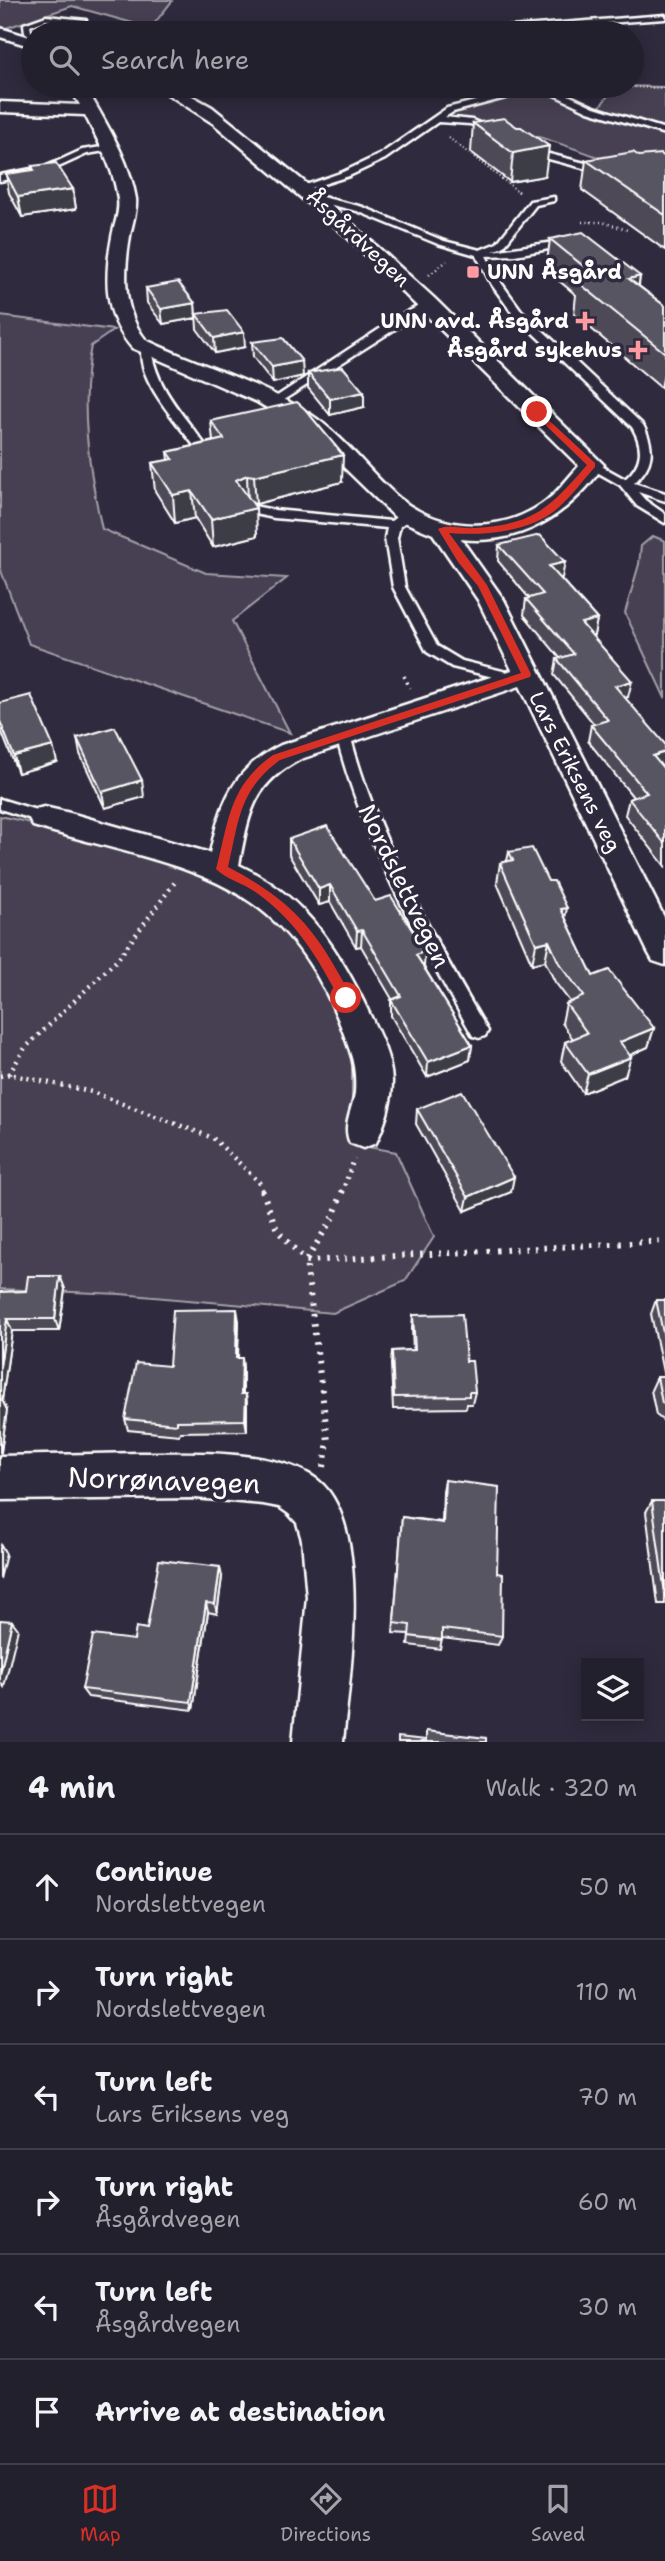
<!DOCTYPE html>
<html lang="en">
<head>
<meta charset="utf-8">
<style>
	:root { --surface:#23202e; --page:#2b2836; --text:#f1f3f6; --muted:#a3a3aa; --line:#403e4a; --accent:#d93025 }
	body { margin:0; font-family:"Shantell Sans",sans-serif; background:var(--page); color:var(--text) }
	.controls { position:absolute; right:21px; bottom:21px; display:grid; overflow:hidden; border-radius:0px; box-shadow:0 4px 18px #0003 }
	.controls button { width:63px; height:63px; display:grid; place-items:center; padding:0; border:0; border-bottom:2px solid var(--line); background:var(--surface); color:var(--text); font:35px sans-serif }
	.stop { position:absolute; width:21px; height:21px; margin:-16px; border:5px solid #d93025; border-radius:50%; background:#fff }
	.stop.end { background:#d93025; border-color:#fff; box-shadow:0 2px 7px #0008 }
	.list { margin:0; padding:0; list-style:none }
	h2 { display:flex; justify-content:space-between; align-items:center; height:91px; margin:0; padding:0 28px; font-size:30px }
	h2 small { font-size:23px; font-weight:400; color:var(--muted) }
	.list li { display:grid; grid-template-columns:46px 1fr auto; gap:21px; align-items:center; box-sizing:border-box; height:105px; padding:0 28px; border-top:2px solid var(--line) }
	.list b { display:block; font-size:26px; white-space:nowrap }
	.list p { margin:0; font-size:23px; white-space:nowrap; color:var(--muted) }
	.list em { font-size:23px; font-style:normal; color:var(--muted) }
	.icon { flex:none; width:38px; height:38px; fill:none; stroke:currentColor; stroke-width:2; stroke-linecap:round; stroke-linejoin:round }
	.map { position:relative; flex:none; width:665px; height:1742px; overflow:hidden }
	.search { position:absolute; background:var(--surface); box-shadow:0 4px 18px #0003; left:21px; right:21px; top:21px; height:77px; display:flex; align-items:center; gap:18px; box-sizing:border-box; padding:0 24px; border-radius:38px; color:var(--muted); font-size:26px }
	.sheet { height:721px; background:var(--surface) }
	nav { display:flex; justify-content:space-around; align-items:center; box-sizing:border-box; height:98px; border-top:2px solid var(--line); background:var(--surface); font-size:19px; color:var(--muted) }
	nav a { display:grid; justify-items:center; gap:4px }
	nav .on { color:var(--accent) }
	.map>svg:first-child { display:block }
</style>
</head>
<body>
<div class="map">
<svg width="665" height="1742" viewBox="0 0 665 1742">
	<rect width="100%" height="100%" fill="#2f2a3d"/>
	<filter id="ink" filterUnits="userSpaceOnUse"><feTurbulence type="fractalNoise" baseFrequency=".0143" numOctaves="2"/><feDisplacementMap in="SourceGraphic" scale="14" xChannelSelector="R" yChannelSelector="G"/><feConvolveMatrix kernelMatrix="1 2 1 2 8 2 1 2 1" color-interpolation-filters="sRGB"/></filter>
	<g filter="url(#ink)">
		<!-- green -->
		<path fill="#464152" stroke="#a2a0a8" stroke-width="2" d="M0,0H170L172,1L154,24L151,33H144L147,27L72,6L0,30Z
			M615,86L665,87V184C599,155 517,126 446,116C467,105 526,87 549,93C565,98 580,106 596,112Z
			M0,316L114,330L91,346C79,405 89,471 102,529L206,573L287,578L232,621L290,733L29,644L0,568Z
			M653,536L665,541V698L625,613L639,564L641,546Z
			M0,816L116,842L212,873L297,932L352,1043V1112L363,1146L396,1152L434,1237L405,1281L333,1313L120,1294L0,1289Z"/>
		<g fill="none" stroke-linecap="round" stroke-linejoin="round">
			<!-- service casing -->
			<g stroke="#fff" stroke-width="5">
				<path id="service" d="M665,15V19L461,33H431Z
					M46,16L86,20L83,22L46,20L30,26L33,39L25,33L24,24Z
					M535,86L553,88L594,107L665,129V134L588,111L548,92L535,90L453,112L445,117L472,120L494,129V133L470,124L438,122L385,159L349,176L304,190L300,187L343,172L379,155L447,108Z
					M108,146L112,148L111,150L87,154L52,170L0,181V175L47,166L82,150Z
					M529,149L609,169L610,171L606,174L526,153V149Z
					M318,196L363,207L444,241L480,250L497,243L530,201L554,197V201L536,205L503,247L493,251L568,240L571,241V245L515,255L486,256L502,284L521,310L643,425C655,448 654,465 634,483L665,493V501L638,492L645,500L665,514V523L637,506L620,485L588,467V463H596L625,479C643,464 644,447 632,427L513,314L492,285L476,255L438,244L357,211L315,201L314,199Z
					M425,303L433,305L277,404L268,402L401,315Z
					M142,346L151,348C156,391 188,419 211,453L209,455H201C183,428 134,380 142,346Z
					M249,505L274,510L391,521L402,513H410V519L400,526L397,538L405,587L437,646L462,661L523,676L525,679L518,683L452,667L427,652L393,587L385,538L387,528L274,518L245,512V506Z
					M343,730L350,735C378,840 430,932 485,1026L488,1031L485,1036L479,1038L473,1036C418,939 364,844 336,735Z
					M0,799L49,814L52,818L44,823L0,809Z"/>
			</g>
			<!-- minor casing -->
			<g stroke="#fff" stroke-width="5">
				<path id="minor" d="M0,28L33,38V47L0,37Z
					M69,86H85C104,120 130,160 136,199C137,212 132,224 130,236C124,272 122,311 146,340C200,366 260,382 310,414C345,437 368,471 399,498C440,531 499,534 542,504C557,494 567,479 579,466L344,234L214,124L155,86H174L212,107L317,192L434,298L604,465C571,513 522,546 461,539L504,600L665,919V965L653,961L648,952L520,686L301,759C252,784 249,814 239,865C305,896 340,950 370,1015C380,1036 391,1058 392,1081C392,1102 385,1124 376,1143L363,1148L350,1143C342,1126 352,1111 355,1093C356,1079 355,1065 350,1051C290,871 192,873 33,826L29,818L33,810L44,807L70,813L210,853C221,803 232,769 281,745L512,670L478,600L433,534L397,519L319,443L296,425L257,402L132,348C104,315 104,278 112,237C114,225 120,212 118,200C115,170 98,141 85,115L0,112V102L80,105Z
					M139,1453C192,1453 267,1449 312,1476C376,1515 349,1680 343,1742H293L307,1597L302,1540L297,1523L289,1514L279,1507L263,1504L195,1498L0,1500V1456Z"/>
			</g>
			<!-- path-far4 -->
			<path stroke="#fff" stroke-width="2" stroke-dasharray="1 2.5" stroke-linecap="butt" d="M589,86L665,88
				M449,138L520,193"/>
			<!-- path-far3 -->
			<path stroke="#fff" stroke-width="2.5" stroke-dasharray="1 3.5" stroke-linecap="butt" d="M518,191L520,193
				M582,222H602L628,230
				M429,275L447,261"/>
			<!-- path-far2 -->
			<path stroke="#fff" stroke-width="3.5" stroke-dasharray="2 4.5" stroke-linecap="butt" d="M404,676L410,688"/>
			<!-- path-far1 -->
			<path stroke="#fff" stroke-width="4.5" stroke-dasharray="2 5" stroke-linecap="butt" d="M9,1074L25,1048L117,960L175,882
				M0,1076L9,1074L92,1092L213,1138L259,1182L263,1192
				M342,1192L354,1159"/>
			<!-- path -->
			<path stroke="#fff" stroke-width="6" stroke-dasharray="2.5 7" stroke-linecap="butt" d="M262,1190L277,1230L306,1261L665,1241
				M324,1467L328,1441L306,1261L333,1217L343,1190"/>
			<!-- service -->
			<use href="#service" fill="#2f2a3d" fill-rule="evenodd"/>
			<!-- minor -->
			<use href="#minor" fill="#2f2a3d" fill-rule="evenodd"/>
		</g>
		<!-- wall -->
		<path fill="#4d4956" stroke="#fff" stroke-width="2" d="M297,86H371V88L308,97Z
			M473,123L545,176L510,182L471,152Z
			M639,156L665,157V250L582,190L586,160Z
			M32,166L73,189L76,209L22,217L9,193L6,174L32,170Z
			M550,239L640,276L639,286L665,306V387L661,388L574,314L576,295L546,270Z
			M146,288L195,303L196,318L163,324L147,303Z
			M196,314L245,347L215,353L197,329Z
			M252,342L303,376L273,383L253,357Z
			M308,373L364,407L330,415L308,388Z
			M211,421L342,482L256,504L252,503L257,536L213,547L195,518L175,523L155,491L152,463L169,460L168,452L213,441Z
			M499,545L562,578H560L597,619L594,635L592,636L628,697L625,698L665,770V866L625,815L629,799L633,797L588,741L591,725L594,724L554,675L557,659L560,658L524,615L526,599L529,598L498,561Z
			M0,703L57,762L18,773L0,728Z
			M77,738L144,797L105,808L80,754Z
			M289,839L375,901L424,967L472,1045L470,1060L427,1077L391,1016V1000L392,999L361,946L356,947L330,902L319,905L289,855Z
			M509,852L565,917L593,976L654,1028L648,1047L630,1055L625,1076L583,1093L561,1061L565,1042L573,1039L562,1023L566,1004L570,1002L555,982L545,961L532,964L497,883L500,863L507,861Z
			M417,1109L511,1192L465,1211L416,1124Z
			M60,1276L65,1289L59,1331H12L2,1400L7,1410L1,1452H0V1292L26,1291Z
			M656,1300H665V1422L656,1415L651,1390L657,1377H664L651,1314Z
			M413,1315L466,1361L475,1392L472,1404H467L466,1408L393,1409L391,1364L392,1351L413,1350L412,1328Z
			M239,1321L238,1358H242L243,1369V1394H246L247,1405V1431L180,1432L179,1435L128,1430L125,1419L169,1366Z
			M445,1480L497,1573L502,1636L498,1645L442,1638L440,1649L408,1645L409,1634L393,1633L402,1517L442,1522L443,1491Z
			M652,1501H665V1604H658L646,1512Z
			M222,1577L217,1614L208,1612L193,1710L88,1697L82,1689L134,1640L147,1629Z"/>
		<!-- shaded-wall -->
		<path fill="#3e3c46" stroke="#fff" stroke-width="2" d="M308,86H371V88L308,97Z
			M471,86H490L470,89Z
			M549,146L545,176L510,182L513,153Z
			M73,189L76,209L22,217L18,197Z
			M640,276L635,308L629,279Z
			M195,303L196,318L163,324L161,309Z
			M244,332L245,347L215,353L214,338Z
			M302,361L303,376L273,383L272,367Z
			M665,369V387L661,388Z
			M364,392V407L330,415V399Z
			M343,455L342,482L256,504L254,476Z
			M247,475L248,502L236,480Z
			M192,491L195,518L175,523L173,495Z
			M256,508L257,536L213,547L211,519Z
			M565,562L562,578L546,582L549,566Z
			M597,619L594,635L578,639L581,623Z
			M632,681L628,697L611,702L615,686Z
			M53,746L57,762L18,773L14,756Z
			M665,752V767L649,772L653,756Z
			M142,780L144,797L105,808L102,792Z
			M330,885V902L319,905V889Z
			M567,908L563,928L561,909Z
			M362,930L361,946L356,947L357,931Z
			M549,941L545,961L532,964L536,944Z
			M425,951L424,967L416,955Z
			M654,1028L648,1047L615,1062L620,1042Z
			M472,1045L470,1060L427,1077L428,1062Z
			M631,1057L625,1076L583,1093L588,1074Z
			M514,1177L511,1192L465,1211L468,1197Z
			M60,1276L65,1289L59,1331L55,1319Z
			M237,1309L239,1321L237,1369L236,1358Z
			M7,1319L12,1331L2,1400L7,1410L1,1452L0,1450V1366Z
			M242,1358L243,1369L242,1405L241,1394Z
			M246,1394L247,1405V1431L245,1420Z
			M1,1545L6,1554L0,1579V1548Z
			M220,1567L222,1577L217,1614L215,1604Z
			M206,1603L208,1612L193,1710L191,1702Z
			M12,1621L18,1629L4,1687L0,1682V1674Z"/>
		<!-- building -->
		<path fill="#595564" stroke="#fff" stroke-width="2" d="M504,118L517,127H521L549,146L513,153L473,123Z
			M633,152L639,156L661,154L665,157V215L586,160Z
			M56,163L73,189L18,197L6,174L34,170L32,166Z
			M583,232L640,276L629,279L665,306V353L578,282L598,278L550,239Z
			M178,282L195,303L161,309L146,288Z
			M227,310L244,332L214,338L196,314Z
			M283,338L302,361L272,367L252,342Z
			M343,367L364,392L330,399L308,373Z
			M297,402L305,409L343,455L254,476L247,475L236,480L256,508L211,519L192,491L173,495L152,463L173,459L168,452L224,439L211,421Z
			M540,535L565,562L549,566L597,619L581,623L632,681L615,686L665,744V752L653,756L665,770V844L629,799L647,793L591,725L608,720L557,659L574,654L526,599L543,594L499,545Z
			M31,695L53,746L14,756L0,721V703Z
			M115,727L142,780L102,792L77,738Z
			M327,826L375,901L391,896L425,951L416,955L472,1045L428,1062L391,1000L401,996L362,930L357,931L330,885L319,889L289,839Z
			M532,848L548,881H554L567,908L561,909L593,976L609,970L654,1028L620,1042L631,1057L588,1074L565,1042L587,1033L566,1004L584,996L559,963L549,941L536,944L500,863L513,860L509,852Z
			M462,1091L514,1177L468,1197L417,1109Z
			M28,1276H60L55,1319H7L0,1366V1292L26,1291Z
			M656,1300H665V1342Z
			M237,1309L236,1358H242L241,1394H246L245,1420L177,1421V1424L125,1419L136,1363L169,1366L173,1310Z
			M462,1314L466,1361H472L475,1392H469V1396L394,1397L392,1351L415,1350L413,1315Z
			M657,1377H665V1405L662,1403Z
			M445,1480L499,1487L497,1573L503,1574L502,1636L442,1629V1640L409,1636L410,1625L394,1623L402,1517L443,1523Z
			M652,1501H665V1594Z
			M159,1560L220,1567L215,1604L206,1603L191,1702L82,1689L93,1635L134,1640L136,1627L147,1629Z
			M0,1620L12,1621L0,1674Z
			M426,1731L486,1738V1742H398V1737L426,1740Z"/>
	</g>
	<!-- route -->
	<path fill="#d93025" d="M534,411H539L595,463V467C583,480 572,496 558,508C531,532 484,536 449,533L487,585L531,674L530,677L280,760C239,790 239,820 228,867C296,903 317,932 352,998L346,1003L341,1002C318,958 296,920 254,891C242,883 226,879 216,869C229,820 229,786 273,755L521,673L478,586L458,562L438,529C447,524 464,529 475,528C535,524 549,508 587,465L534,414Z"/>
	<!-- markers -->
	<g fill="#ff9aa2" stroke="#2f2a3d" stroke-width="2.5">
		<rect x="466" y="265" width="14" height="14" rx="3.5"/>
		<path d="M581.5 310.5h7v7h7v7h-7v7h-7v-7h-7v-7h7z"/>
		<path d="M634.5 339.5h7v7h7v7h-7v7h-7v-7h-7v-7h7z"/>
	</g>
	<g text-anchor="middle" stroke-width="7" stroke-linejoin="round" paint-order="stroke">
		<!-- far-street labels -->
		<g font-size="21" fill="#fff" stroke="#2f2a3d">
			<text transform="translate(358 238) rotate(43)" y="7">Åsgårdvegen</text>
			<text transform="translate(575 772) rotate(63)" y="7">Lars Eriksens veg</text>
		</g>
		<!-- far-poi labels -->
		<g font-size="21" font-weight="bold" fill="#fff" stroke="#2f2a3d" text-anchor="end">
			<text x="487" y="279" text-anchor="start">UNN Åsgård</text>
			<text x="569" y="328">UNN avd. Åsgård</text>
			<text x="622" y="357">Åsgård sykehus</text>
		</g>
		<!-- street labels -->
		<g font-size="24" fill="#fff" stroke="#2f2a3d">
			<text transform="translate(404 886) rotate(64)" y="8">Nordslettvegen</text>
		</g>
		<!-- near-street labels -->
		<g font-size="28" fill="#fff" stroke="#2f2a3d">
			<text transform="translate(164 1480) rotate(2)" y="10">Norrønavegen</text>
		</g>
	</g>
</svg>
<div class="controls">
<button><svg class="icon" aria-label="layers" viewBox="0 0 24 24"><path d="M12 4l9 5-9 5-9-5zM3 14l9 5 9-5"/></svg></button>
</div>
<div class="stop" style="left:346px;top:998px"></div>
<div class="stop end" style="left:537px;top:412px"></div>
<div class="search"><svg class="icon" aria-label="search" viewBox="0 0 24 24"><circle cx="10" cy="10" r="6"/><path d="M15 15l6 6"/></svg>Search here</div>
</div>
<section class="sheet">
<h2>4 min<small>Walk · 320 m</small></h2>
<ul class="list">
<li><svg class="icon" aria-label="ahead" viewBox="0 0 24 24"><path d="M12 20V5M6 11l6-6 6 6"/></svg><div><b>Continue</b><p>Nordslettvegen</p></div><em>50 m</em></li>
<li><svg class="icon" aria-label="right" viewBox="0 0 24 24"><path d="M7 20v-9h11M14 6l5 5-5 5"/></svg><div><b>Turn right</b><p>Nordslettvegen</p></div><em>110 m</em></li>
<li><svg class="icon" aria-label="left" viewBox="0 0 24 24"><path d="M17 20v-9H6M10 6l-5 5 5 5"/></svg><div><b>Turn left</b><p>Lars Eriksens veg</p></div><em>70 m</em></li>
<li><svg class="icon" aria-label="right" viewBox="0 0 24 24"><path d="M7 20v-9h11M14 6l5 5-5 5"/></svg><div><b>Turn right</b><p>Åsgårdvegen</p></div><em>60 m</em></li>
<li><svg class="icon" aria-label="left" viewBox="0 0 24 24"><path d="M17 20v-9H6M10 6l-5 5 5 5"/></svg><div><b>Turn left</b><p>Åsgårdvegen</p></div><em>30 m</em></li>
<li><svg class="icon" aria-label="arrive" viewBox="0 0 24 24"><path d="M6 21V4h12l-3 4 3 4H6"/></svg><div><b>Arrive at destination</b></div></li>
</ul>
</section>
<nav>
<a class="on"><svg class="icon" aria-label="map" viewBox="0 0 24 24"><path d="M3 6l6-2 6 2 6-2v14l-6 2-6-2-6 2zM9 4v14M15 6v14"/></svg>Map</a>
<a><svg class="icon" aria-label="directions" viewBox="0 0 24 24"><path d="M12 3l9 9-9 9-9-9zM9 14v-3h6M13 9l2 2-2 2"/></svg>Directions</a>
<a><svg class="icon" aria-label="saved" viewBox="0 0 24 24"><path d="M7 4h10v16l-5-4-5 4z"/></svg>Saved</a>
</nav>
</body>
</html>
